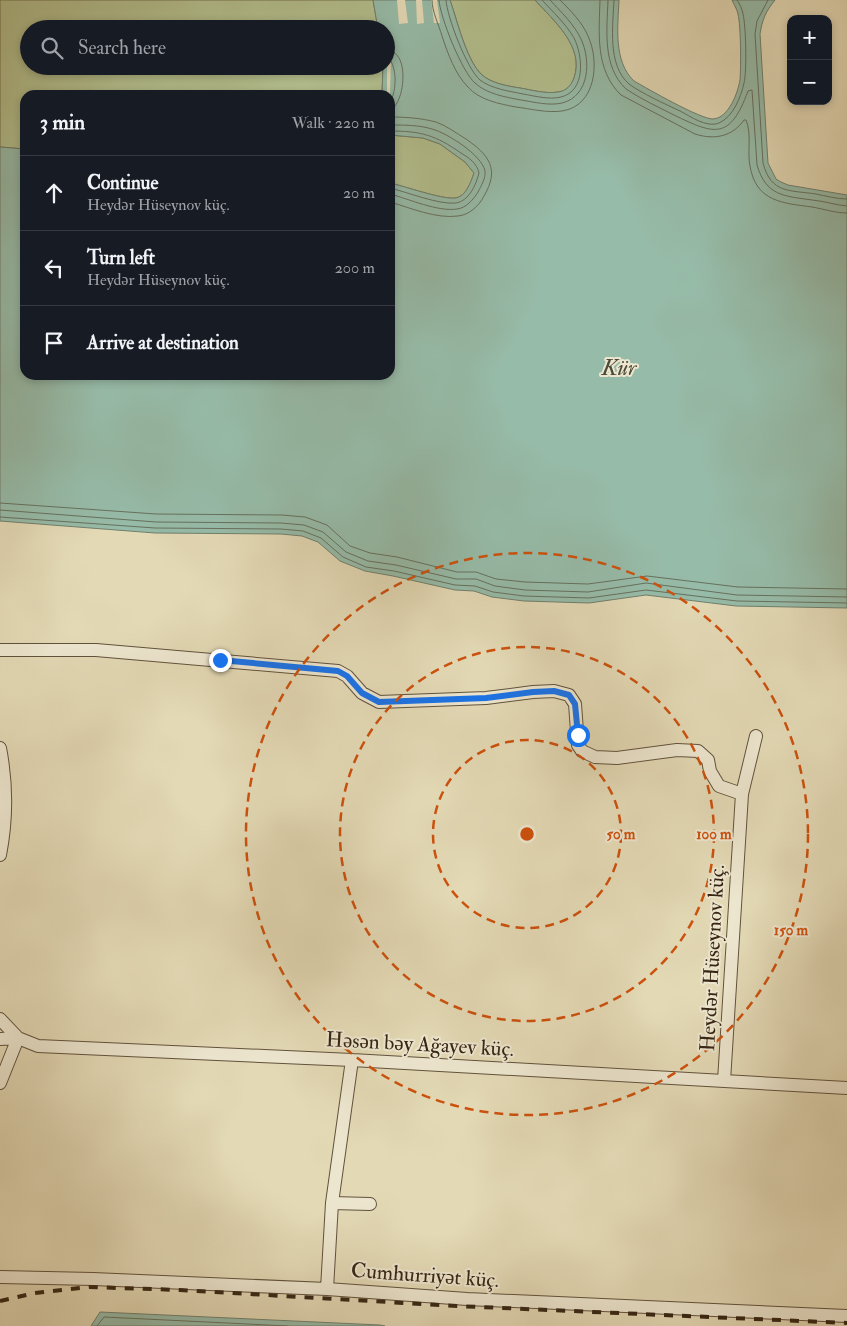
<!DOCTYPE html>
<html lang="en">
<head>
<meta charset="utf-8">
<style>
	:root { --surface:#171b24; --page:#20242c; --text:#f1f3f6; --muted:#9ea1a6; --line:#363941 }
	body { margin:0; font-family:"IM FELL Double Pica",serif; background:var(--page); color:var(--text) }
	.controls { position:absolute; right:15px; top:15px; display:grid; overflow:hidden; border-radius:10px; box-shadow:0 2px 8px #0003 }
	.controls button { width:45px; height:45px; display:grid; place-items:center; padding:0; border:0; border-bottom:1px solid var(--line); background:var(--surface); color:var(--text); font:25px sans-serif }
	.stop { position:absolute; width:15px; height:15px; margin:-11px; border:4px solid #1a73e8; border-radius:50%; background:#fff }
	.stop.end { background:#1a73e8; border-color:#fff; box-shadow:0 1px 5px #0008 }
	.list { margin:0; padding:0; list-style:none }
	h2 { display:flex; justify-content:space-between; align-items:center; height:65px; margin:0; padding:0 20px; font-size:21px }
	h2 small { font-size:16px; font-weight:400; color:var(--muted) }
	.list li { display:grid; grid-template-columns:32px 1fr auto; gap:15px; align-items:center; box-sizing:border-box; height:75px; padding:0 20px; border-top:1px solid var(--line) }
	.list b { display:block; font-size:19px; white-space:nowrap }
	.list p { margin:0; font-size:16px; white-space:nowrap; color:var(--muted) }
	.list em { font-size:16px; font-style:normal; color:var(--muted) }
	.icon { flex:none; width:28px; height:28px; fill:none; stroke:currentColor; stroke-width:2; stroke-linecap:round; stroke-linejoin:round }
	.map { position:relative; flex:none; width:847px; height:1326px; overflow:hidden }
	.search { position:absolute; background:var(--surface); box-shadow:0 2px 8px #0003; left:20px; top:20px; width:375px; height:55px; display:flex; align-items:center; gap:12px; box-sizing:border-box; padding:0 18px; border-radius:28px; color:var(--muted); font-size:19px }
	.panel { position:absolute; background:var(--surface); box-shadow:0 2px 8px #0003; left:20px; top:90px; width:375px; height:290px; border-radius:15px }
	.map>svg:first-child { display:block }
</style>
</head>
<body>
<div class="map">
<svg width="847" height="1326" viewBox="0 0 847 1326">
	<rect width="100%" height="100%" fill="#e3d9b5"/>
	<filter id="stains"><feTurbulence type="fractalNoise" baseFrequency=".004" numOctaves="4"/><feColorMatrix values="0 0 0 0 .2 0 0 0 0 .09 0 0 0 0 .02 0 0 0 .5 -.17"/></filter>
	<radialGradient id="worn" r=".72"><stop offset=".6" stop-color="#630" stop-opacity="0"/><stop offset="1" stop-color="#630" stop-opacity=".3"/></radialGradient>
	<!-- green -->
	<path fill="#b3bf8e" stroke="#747251" d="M0,0H373L378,29H29V66H383L382,95H25V149L0,147Z
		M450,0H535C554,21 585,47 574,78C571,86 566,91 558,92C545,94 532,90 520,88C507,86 490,83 481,74C466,59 457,20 450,0Z
		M390,135L423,138L440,144L465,162L474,173C471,182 466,196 456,198C443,200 404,186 390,183Z"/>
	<!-- water -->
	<path fill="#96bba8" stroke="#707f6d" d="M373,0H450C457,20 466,59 481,74C490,83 507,86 520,88C532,90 545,94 558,92C566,91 571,86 574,78C585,47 554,21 535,0H619C618,26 613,61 634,81C648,89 700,119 713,119C729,118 738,92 740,80C741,66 741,27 738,14C737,9 734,5 732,0H775C766,11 762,20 760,34L768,163L776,179L781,182L788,185L847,195V608L736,606L646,595L589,603L524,601L492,597L474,591L455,590L393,576L365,571L340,561L318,542L302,536L281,534L155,533L0,521V147L25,149V375H390V183C404,186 443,200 456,198C466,196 471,182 474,173L465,162L440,144L423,138L390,135V95H382L383,66H386V29H378Z
		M100,1312L380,1325L385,1326H91Z"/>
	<!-- pier -->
	<path fill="#e3d9b5" d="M397,0H405L408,23L399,24Z
		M416,0H422L424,23L417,24Z
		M431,0H437L440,23H434Z
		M387,61H391L390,94H387Z"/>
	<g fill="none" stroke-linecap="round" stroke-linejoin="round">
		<!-- shore -->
		<path stroke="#66705e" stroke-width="1" d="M432,0C432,12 439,25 442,36C448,54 455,74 468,87C479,100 500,104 516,107C532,109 546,113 562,111C596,106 600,62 588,36C582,22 571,11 560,0
			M439,0C440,17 462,72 475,83C487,94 505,97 521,100C534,102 549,106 562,103C590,96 591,60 581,39C574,24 561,12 550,0
			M446,0C447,17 467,69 480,80C492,89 509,91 523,94C535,96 549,100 561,97C586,91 583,56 574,38C566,24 553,12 542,0
			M600,0C599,33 595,70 621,95L695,134C714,140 732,137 744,120H746C752,134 747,152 750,166C756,202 783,203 812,207C824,209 835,213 847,213
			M608,0C607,30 602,66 626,89C641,99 658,107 674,115C715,135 730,140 748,91L752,90L757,165C766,196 784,196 812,200C824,201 835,205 847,206
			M614,0C613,25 607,65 629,84C641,93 665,104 680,111C690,116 706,128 719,123C733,117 741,97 744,83C747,71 746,26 743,14C742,9 740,4 737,0
			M768,0L757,21L755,34L763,163C771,194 790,190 816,194C826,196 837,199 847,199
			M386,46C391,51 397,53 400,60C406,73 403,103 390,111
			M386,56C398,63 397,92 390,102
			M390,117C405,117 421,118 436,122C447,126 456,133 466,139C489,155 500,169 484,196C479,206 469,215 458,216C436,219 411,208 390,202
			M390,125C404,125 419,125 432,129C447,133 482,155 485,171C486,178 481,186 478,192C473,200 466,208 457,209C438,212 409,199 390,194
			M390,131C421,131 435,135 461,153C469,158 477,163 479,173C476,185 469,201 456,203C439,205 407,192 390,188
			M0,503L156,514L282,515L305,517L327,525L350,546L370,553L397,557L457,572H476L496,579L525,582L588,584L647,576L738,587L847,589
			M0,510L156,522L281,523L304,525L323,532L346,552L368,561L396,565L456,579H476L495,586L525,590L588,592L646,583L737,595L847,597
			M0,517L155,528L281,529L303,531L321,538L343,557L366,567L394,571L455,585L475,586L493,592L524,596L589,598L646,590L737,601L847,603
			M97,1326L104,1317L288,1326"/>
		<!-- minor casing -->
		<g stroke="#61523c" stroke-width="14">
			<path id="minor" d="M0,650H96L338,671L347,676L362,693L379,702L486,698L533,692L554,691L569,695L575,704L578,745L582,751L595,757L617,758L677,750L698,751L708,760L710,771L719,786L742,794L724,1081
				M0,748C7,784 7,819 0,855
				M742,794L756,736
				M0,1019L18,1038L38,1046L352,1060L847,1088
				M0,1039L18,1038L0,1083
				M332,1203L370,1204
				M0,1277L93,1279L327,1289L467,1299L847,1316
				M327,1289L332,1203L352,1060"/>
		</g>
		<!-- minor -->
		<use href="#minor" stroke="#ede6cf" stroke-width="12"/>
		<!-- rail -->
		<path stroke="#362514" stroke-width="4" stroke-dasharray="9 9" stroke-linecap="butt" d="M0,1301L35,1293L89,1287L180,1290L457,1306L847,1323"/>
	</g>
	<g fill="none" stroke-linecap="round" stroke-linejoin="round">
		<!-- route -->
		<path stroke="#1a73e8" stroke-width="6" d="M220,660L338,671L347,676L362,693L379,702L486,698L533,692L554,691L569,695L575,704L578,735"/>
	</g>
	<!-- distance rings -->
	<g fill="none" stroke="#cd510d" stroke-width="2.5" stroke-dasharray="9 6">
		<circle cx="527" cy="834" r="94"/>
		<circle cx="527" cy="834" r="187"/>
		<circle cx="527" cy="834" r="281"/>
	</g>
	<g text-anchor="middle" stroke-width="4" stroke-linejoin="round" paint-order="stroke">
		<!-- street labels -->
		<g font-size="21" fill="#362514" stroke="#ede6cf">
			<text transform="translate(712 958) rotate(-87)" y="7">Heydər Hüseynov küç.</text>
			<text transform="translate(420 1044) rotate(3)" y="7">Həsən bəy Ağayev küç.</text>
			<text transform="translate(425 1275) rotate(4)" y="7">Cumhurriyət küç.</text>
		</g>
		<!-- water labels -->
		<g font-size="22" font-style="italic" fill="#4e4a39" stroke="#ede6cf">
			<text x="619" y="375">Kür</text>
		</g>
	</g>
	<circle cx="527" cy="834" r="8" fill="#cd510d" stroke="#ede6cf" stroke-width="2.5"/>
	<g font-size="15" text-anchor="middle" font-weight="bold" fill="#cd510d" stroke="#ede6cf" stroke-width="4" stroke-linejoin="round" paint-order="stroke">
		<text x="621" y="839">50 m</text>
		<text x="714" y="839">100 m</text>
		<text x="791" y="935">150 m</text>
	</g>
	<rect width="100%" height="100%" filter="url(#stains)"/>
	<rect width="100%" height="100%" fill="url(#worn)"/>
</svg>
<div class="controls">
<button>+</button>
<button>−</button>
</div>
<div class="stop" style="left:578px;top:735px"></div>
<div class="stop end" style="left:220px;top:660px"></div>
<div class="search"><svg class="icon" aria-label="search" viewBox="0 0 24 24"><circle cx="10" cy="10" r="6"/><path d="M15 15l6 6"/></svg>Search here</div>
<section class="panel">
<h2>3 min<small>Walk · 220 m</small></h2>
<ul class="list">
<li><svg class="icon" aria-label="ahead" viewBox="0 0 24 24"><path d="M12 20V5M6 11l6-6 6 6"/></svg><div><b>Continue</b><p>Heydər Hüseynov küç.</p></div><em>20 m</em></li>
<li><svg class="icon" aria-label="left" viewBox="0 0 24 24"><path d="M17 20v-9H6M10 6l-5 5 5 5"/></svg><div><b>Turn left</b><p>Heydər Hüseynov küç.</p></div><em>200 m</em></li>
<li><svg class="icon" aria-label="arrive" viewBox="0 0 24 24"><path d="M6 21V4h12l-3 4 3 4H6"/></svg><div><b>Arrive at destination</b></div></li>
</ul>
</section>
</div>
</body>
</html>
